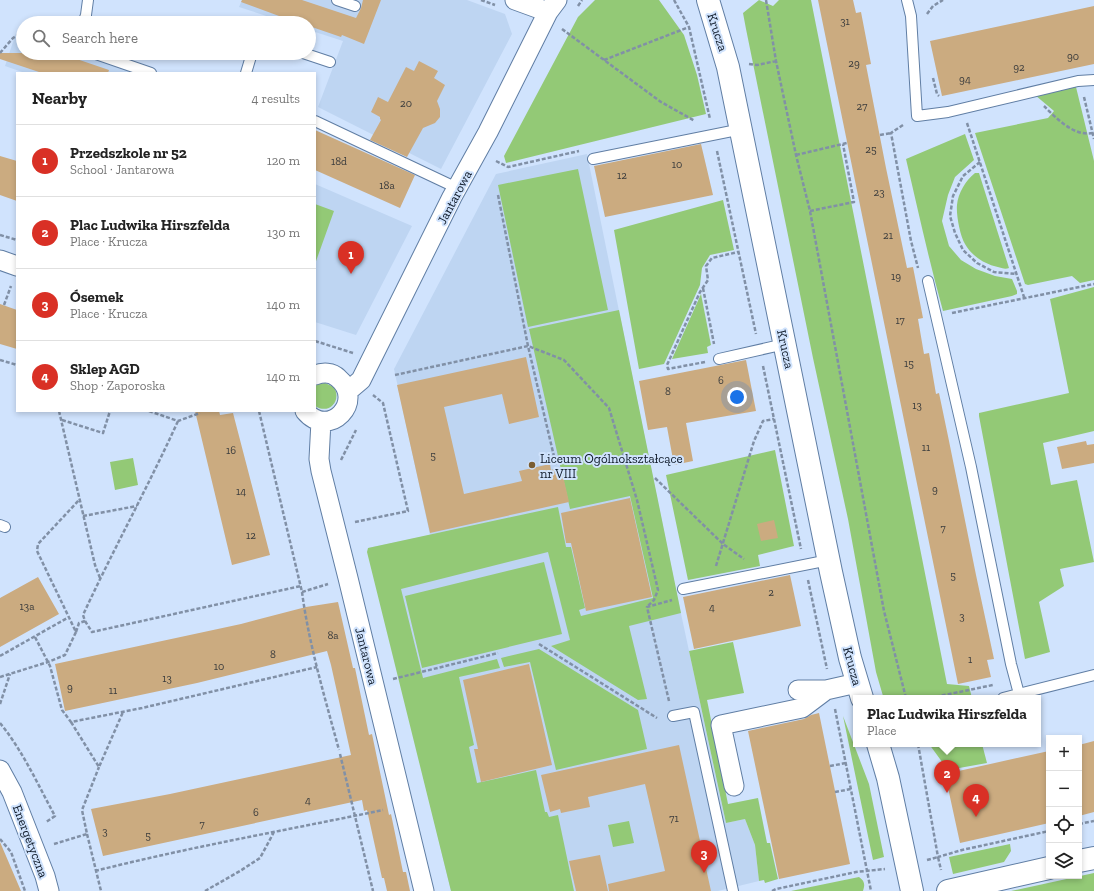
<!DOCTYPE html>
<html lang="en">
<head>
<meta charset="utf-8">
<style>
	:root { --surface:#fff; --page:#f2f2f2; --text:#222; --muted:#767676; --line:#e0e0e0; --accent:#d93025 }
	body { margin:0; font-family:"Zilla Slab",serif; background:var(--page); color:var(--text) }
	.controls { position:absolute; right:12px; bottom:12px; display:grid; overflow:hidden; border-radius:0px; box-shadow:0 2px 6px #0003 }
	.controls button { width:36px; height:36px; display:grid; place-items:center; padding:0; border:0; border-bottom:1px solid var(--line); background:var(--surface); color:var(--text); font:20px sans-serif }
	.you { position:absolute; left:737px; top:397px; width:14px; height:14px; margin:-10px; border:3px solid #fff; border-radius:50%; background:#1a73e8; box-shadow:0 0 0 6px #1a73e833 }
	.badge { display:grid; place-items:center; width:26px; height:26px; border-radius:50%; background:var(--accent); color:#fff; font-size:13px; font-weight:700 }
	.pin { position:absolute; translate:-50% -33px; filter:drop-shadow(0 1px 2px #0008) }
	.pin::after { content:''; position:absolute; top:21px; width:14px; height:12px; background:inherit; clip-path:polygon(0 0,100% 0,50% 100%) }
	.popup { position:absolute; left:853px; top:695px; width:188px; height:52px; box-sizing:border-box; display:grid; place-content:center; border-radius:0px; background:var(--surface); filter:drop-shadow(0 1px 3px #0005); font-size:13px; white-space:nowrap; color:var(--muted) }
	.popup b { font-size:15px; color:var(--text) }
	.popup::after { content:''; position:absolute; left:50%; top:100%; margin-left:-8px; border:8px solid transparent; border-top-color:var(--surface) }
	.list { margin:0; padding:0; list-style:none }
	h2 { display:flex; justify-content:space-between; align-items:center; height:52px; margin:0; padding:0 16px; font-size:17px }
	h2 small { font-size:13px; font-weight:400; color:var(--muted) }
	.list li { display:grid; grid-template-columns:26px 1fr auto; gap:12px; align-items:center; box-sizing:border-box; height:72px; padding:0 16px; border-top:1px solid var(--line) }
	.list b { display:block; font-size:15px; white-space:nowrap }
	.list p { margin:0; font-size:13px; white-space:nowrap; color:var(--muted) }
	.list em { font-size:13px; font-style:normal; color:var(--muted) }
	.icon { flex:none; width:22px; height:22px; fill:none; stroke:currentColor; stroke-width:2; stroke-linecap:round; stroke-linejoin:round }
	.map { position:relative; flex:none; width:1094px; height:891px; overflow:hidden }
	.search { position:absolute; background:var(--surface); box-shadow:0 2px 6px #0003; left:16px; top:16px; width:300px; height:44px; display:flex; align-items:center; gap:10px; box-sizing:border-box; padding:0 14px; border-radius:22px; color:var(--muted); font-size:15px }
	.panel { position:absolute; background:var(--surface); box-shadow:0 2px 6px #0003; left:16px; top:72px; width:300px; height:340px; border-radius:0px }
	.map>svg:first-child { display:block }
</style>
</head>
<body>
<div class="map">
<svg width="1094" height="891" viewBox="0 0 1094 891">
	<rect width="100%" height="100%" fill="#d0e3fd"/>
	<!-- built -->
	<path fill="#bed5f2" d="M242,0H467L505,14L512,34L441,169L318,107L343,41L309,30V23H288L239,7Z
		M16,33L23,35V53H78L140,73H25L5,66Z
		M587,154L677,595L726,823L745,819L755,845L759,881L718,891H451L368,548L430,535L394,369L496,174Z
		M315,184L412,226L356,335L315,322Z"/>
	<!-- green -->
	<path fill="#93c976" d="M595,0H659L684,35L697,75L706,114L506,163L504,156L578,17Z
		M759,0L773,6L779,0H811L947,684L969,686L972,698H886L883,696L876,672L848,519L813,358L746,29L743,13Z
		M1076,87L1094,161V280L1080,283L1072,276L1028,285L1025,284L975,133L1048,118L1054,111L1035,95Z
		M965,134L974,160L955,177L948,195L942,221L949,246L961,260L976,269L995,276L1012,279L1017,291V294L1012,296L943,311C929,261 918,210 906,159Z
		M578,169L608,310L528,327L498,185Z
		M975,173H979L1009,268C1004,270 999,267 994,266C983,263 971,255 965,244C960,236 956,214 957,205C958,193 966,180 975,173Z
		M723,200L734,250L710,255L702,268L700,285L664,364L639,369L614,230Z
		M315,204L334,211L315,264Z
		M1094,287V431L1043,443L1051,485L1077,480L1094,562L1060,569L1064,586L1039,602L1050,652L1025,659L979,416V413L1069,393L1050,299Z
		M701,294L711,345L707,347L708,353L672,359Z
		M619,310L681,613L629,626L647,699L638,700L551,646L570,640L548,552L401,589L423,678L497,659L500,668L459,677L474,745L469,747L477,783L536,770L545,812H547L549,817L558,815L574,891H451L367,552L368,548L558,507L566,547H571L585,608L579,610L581,616L653,598L630,496L570,509L529,329Z
		M325,383L334,387C342,401 329,415 315,406V386L319,384Z
		M775,450L794,546L758,555L760,566L688,580L666,475Z
		M133,458L138,485L115,490L110,462Z
		M544,562L562,634L422,668L405,596Z
		M733,642L744,693L707,700L728,804L758,798L767,843H770L778,879L765,883L764,880L759,881L755,845L745,819L726,823L689,651Z
		M539,649L638,710L647,749L556,770L530,662L504,667L501,658Z
		M843,716L869,784L884,857L873,860Z
		M929,744H982L987,763L948,770Z
		M629,821L634,843L613,847L608,825Z
		M1010,844L1011,851L1004,862L953,874L949,857Z
		M1094,873V891H1011Z
		M859,877C865,881 865,885 863,891H791Z"/>
	<!-- building -->
	<path fill="#cbab80" d="M242,0H302L356,18L361,8L363,0H381L364,44L342,35L341,37L309,26V23H298L241,2Z
		M818,0H853L856,13L861,12L871,64L866,65L886,168L907,268L913,267L923,318L918,319L924,354L929,353L936,394L939,393L949,441L976,575L994,659L987,660L991,677L958,684Z
		M1094,6V64L942,96L930,41Z
		M0,53H59L109,70L108,73H42L0,59Z
		M419,61L438,71L434,78L445,85L437,101L440,109V117L435,123L423,128L407,157L370,140L381,120L380,119V117L371,112L378,97L388,102L406,67L414,71Z
		M315,130L415,175L400,208L315,170Z
		M701,144L713,195L605,217L594,166Z
		M0,156L17,161V201L0,195Z
		M0,304L17,310V349L0,344Z
		M526,357L539,417L509,424L502,394L444,407L464,494L522,481L519,471L550,464L551,470L561,467L569,502L430,533L397,385Z
		M746,360L756,411L686,423L693,461L674,465L667,427L648,430L639,381Z
		M195,411H219L220,415L233,413L270,555L232,565Z
		M1086,441L1087,445L1094,444V463L1062,469L1057,447Z
		M630,498L652,597L586,611L571,543H566L561,513Z
		M774,520L778,538L761,541L757,524Z
		M790,575L801,626L694,649L683,597Z
		M38,577L59,614L0,647V598Z
		M338,602L353,668H355L369,735L372,734L389,815L391,814L403,872H406L410,891H387L384,878H382L367,810L364,811L362,800L103,856L91,809L170,794L351,755L331,665L327,651L197,683L65,711L55,664L241,624L306,607Z
		M529,664L552,765L481,782L474,749H478L463,680Z
		M819,713L850,864L779,879L748,731L804,719L811,715Z
		M1094,741V812L1079,816V745Z
		M679,745L711,891H609L608,884L665,871L645,784L588,797L590,807L561,813L560,809L550,812L541,775Z
		M1049,751V823L960,843L945,774Z
		M0,842L21,891H0Z
		M600,855L608,891H576L569,861Z"/>
	<g fill="none" stroke-linecap="round" stroke-linejoin="round">
		<!-- lane casing -->
		<g stroke="#607ea4" stroke-width="12">
			<path id="lane" d="M337,0L355,6
				M907,0L911,16L917,116L948,112L1078,81L1094,80
				M83,23L86,15L88,0
				M93,53L151,73
				M303,53L330,62
				M246,73L252,53
				M315,121L457,188
				M593,159L742,129
				M928,281L971,467L1011,664L1019,694
				M719,359L785,344
				M0,525L5,527
				M683,589L829,560
				M1003,698L1094,675
				M673,716L694,712L733,891"/>
		</g>
		<!-- street casing -->
		<g stroke="#607ea4" stroke-width="21">
			<path id="street" d="M515,0L548,12
				M0,260L17,266
				M348,391L361,380L452,197L488,132L548,12L557,0
				M305,411C329,440 366,401 338,378C332,372 323,372 315,375
				M321,421L319,459L321,471L348,578L424,891
				M798,690H826L857,683
				M0,770L12,792L45,876L49,891
				M734,786L721,725L802,708L826,690"/>
		</g>
		<!-- secondary casing -->
		<g stroke="#607ea4" stroke-width="24">
			<path id="secondary" d="M708,0L728,67L831,572L850,658L862,698
				M878,744L888,778L912,891
				M1079,861L1094,858
				M948,891L1049,868"/>
		</g>
		<!-- path -->
		<path stroke="#8190a6" stroke-width="2.5" stroke-dasharray="4 2" stroke-linecap="butt" d="M481,0L495,5
			M674,0L689,27L710,119
			M766,0L776,61L796,155L810,211L884,611L906,698
			M578,6L582,0
			M927,14L933,6L943,0
			M562,29L661,102L695,121
			M0,53L13,38L23,32
			M604,60L689,27
			M749,64L757,65L776,61
			M933,78L937,94L939,96
			M1084,97L1094,139
			M1044,106C1056,118 1074,137 1093,133
			M967,123L1024,297
			M903,125L891,133L911,241L918,268
			M880,135L891,133
			M717,151L756,334
			M796,155L847,143
			M496,161L508,167L579,151
			M980,162L963,176L953,196L950,216L955,233L963,250L977,263L994,272L1016,274
			M498,195L528,346L556,465
			M810,211L854,202L843,144
			M0,235L17,240
			M703,288L714,344
			M4,305L11,286
			M952,313L1094,284
			M315,341L353,353
			M0,360L17,365
			M705,362L668,369L667,365L700,292L708,280L706,266L712,258L738,252
			M763,366L801,549
			M395,375L528,346L564,360L609,408L637,500L658,590L654,600L647,607
			M59,411L95,565L100,578
			M149,411L178,421L200,413
			M259,411L302,592C309,645 325,698 339,750
			M62,420L103,433L110,411
			M341,460L356,430
			M655,478L723,544L744,559
			M83,516L137,506
			M355,522L408,511L383,403L373,395
			M716,566L754,441L763,421L774,419
			M808,580L827,669
			M302,592L328,584
			M85,621L92,632L301,586
			M76,632L79,623L85,621L83,615C113,550 148,487 178,421
			M35,637L50,666L62,710L71,722L142,708L317,667
			M539,644L657,718
			M0,656L69,617
			M0,677L48,662L65,655L76,632L37,551L38,544L80,499
			M393,679L498,653
			M930,698L993,685
			M669,701L647,607L672,600
			M0,704L10,674
			M835,709L871,891
			M71,722L99,767L123,712
			M0,723C23,751 38,785 55,816L46,822
			M918,744L938,857L962,850L1049,831
			M340,754L373,891
			M830,766L846,763
			M835,792L851,789
			M1079,824L1094,821
			M87,834L101,891
			M0,839L11,852L25,891
			M54,844L87,834L82,810L99,767
			M927,860L938,857L941,870
			M95,871C190,847 287,830 383,810
			M205,891L240,871L260,858L274,832
			M772,891L776,889L856,872L885,869"/>
		<!-- lane -->
		<use href="#lane" stroke="#fff" stroke-width="10"/>
		<!-- street -->
		<use href="#street" stroke="#fff" stroke-width="19"/>
		<!-- secondary -->
		<use href="#secondary" stroke="#fff" stroke-width="22"/>
	</g>
	<!-- markers -->
	<circle fill="#7b5d32" stroke="#d0e3fd" stroke-width="1.5" cx="532" cy="465" r="4"/>
	<g text-anchor="middle" stroke-width="4" stroke-linejoin="round" paint-order="stroke">
		<!-- number labels -->
		<g font-size="11" fill="#3c3d3d">
			<text x="845" y="25">31</text>
			<text x="1073" y="60">90</text>
			<text x="854" y="67">29</text>
			<text x="1019" y="71">92</text>
			<text x="965" y="83">94</text>
			<text x="406" y="107">20</text>
			<text x="862" y="110">27</text>
			<text x="871" y="153">25</text>
			<text x="339" y="165">18d</text>
			<text x="677" y="168">10</text>
			<text x="622" y="179">12</text>
			<text x="387" y="189">18a</text>
			<text x="879" y="196">23</text>
			<text x="888" y="239">21</text>
			<text x="896" y="280">19</text>
			<text x="900" y="324">17</text>
			<text x="909" y="367">15</text>
			<text x="721" y="384">6</text>
			<text x="668" y="395">8</text>
			<text x="917" y="409">13</text>
			<text x="926" y="451">11</text>
			<text x="231" y="454">16</text>
			<text x="433" y="459">5</text>
			<text x="935" y="493">9</text>
			<text x="241" y="495">14</text>
			<text x="943" y="532">7</text>
			<text x="251" y="539">12</text>
			<text x="953" y="579">5</text>
			<text x="771" y="596">2</text>
			<text x="27" y="610">13a</text>
			<text x="712" y="611">4</text>
			<text x="962" y="620">3</text>
			<text x="333" y="639">8a</text>
			<text x="273" y="658">8</text>
			<text x="970" y="663">1</text>
			<text x="219" y="670">10</text>
			<text x="167" y="682">13</text>
			<text x="70" y="691">9</text>
			<text x="113" y="694">11</text>
			<text x="308" y="804">4</text>
			<text x="256" y="816">6</text>
			<text x="674" y="822">71</text>
			<text x="202" y="828">7</text>
			<text x="105" y="835">3</text>
			<text x="148" y="839">5</text>
		</g>
		<!-- street labels -->
		<g font-size="13" fill="#0d1827" stroke="#d0e3fd">
			<text transform="translate(718 32) rotate(72)" y="5">Krucza</text>
			<text transform="translate(454 197) rotate(-62)" y="5">Jantarowa</text>
			<text transform="translate(786 349) rotate(78)" y="5">Krucza</text>
			<text transform="translate(367 656) rotate(76)" y="5">Jantarowa</text>
			<text transform="translate(853 666) rotate(75)" y="5">Krucza</text>
			<text transform="translate(31 841) rotate(69)" y="5">Energetyczna</text>
		</g>
		<!-- poi labels -->
		<g font-size="13" fill="#0d1827" stroke="#d0e3fd" text-anchor="start">
			<text x="540" y="463">Liceum Ogólnokształcące<tspan x="540" dy="15">nr VIII</tspan></text>
		</g>
	</g>
</svg>
<div class="controls">
<button>+</button>
<button>−</button>
<button><svg class="icon" aria-label="locate" viewBox="0 0 24 24"><circle cx="12" cy="12" r="6"/><path d="M12 2v4M12 18v4M2 12h4M18 12h4"/></svg></button>
<button><svg class="icon" aria-label="layers" viewBox="0 0 24 24"><path d="M12 4l9 5-9 5-9-5zM3 14l9 5 9-5"/></svg></button>
</div>
<div class="you"></div>
<div class="pin badge" style="left:351px;top:274px">1</div>
<div class="pin badge" style="left:947px;top:793px">2</div>
<div class="popup"><b>Plac Ludwika Hirszfelda</b>Place</div>
<div class="pin badge" style="left:704px;top:873px">3</div>
<div class="pin badge" style="left:976px;top:817px">4</div>
<div class="search"><svg class="icon" aria-label="search" viewBox="0 0 24 24"><circle cx="10" cy="10" r="6"/><path d="M15 15l6 6"/></svg>Search here</div>
<section class="panel">
<h2>Nearby<small>4 results</small></h2>
<ul class="list">
<li><span class="badge">1</span><div><b>Przedszkole nr 52</b><p>School · Jantarowa</p></div><em>120 m</em></li>
<li><span class="badge">2</span><div><b>Plac Ludwika Hirszfelda</b><p>Place · Krucza</p></div><em>130 m</em></li>
<li><span class="badge">3</span><div><b>Ósemek</b><p>Place · Krucza</p></div><em>140 m</em></li>
<li><span class="badge">4</span><div><b>Sklep AGD</b><p>Shop · Zaporoska</p></div><em>140 m</em></li>
</ul>
</section>
</div>
</body>
</html>
